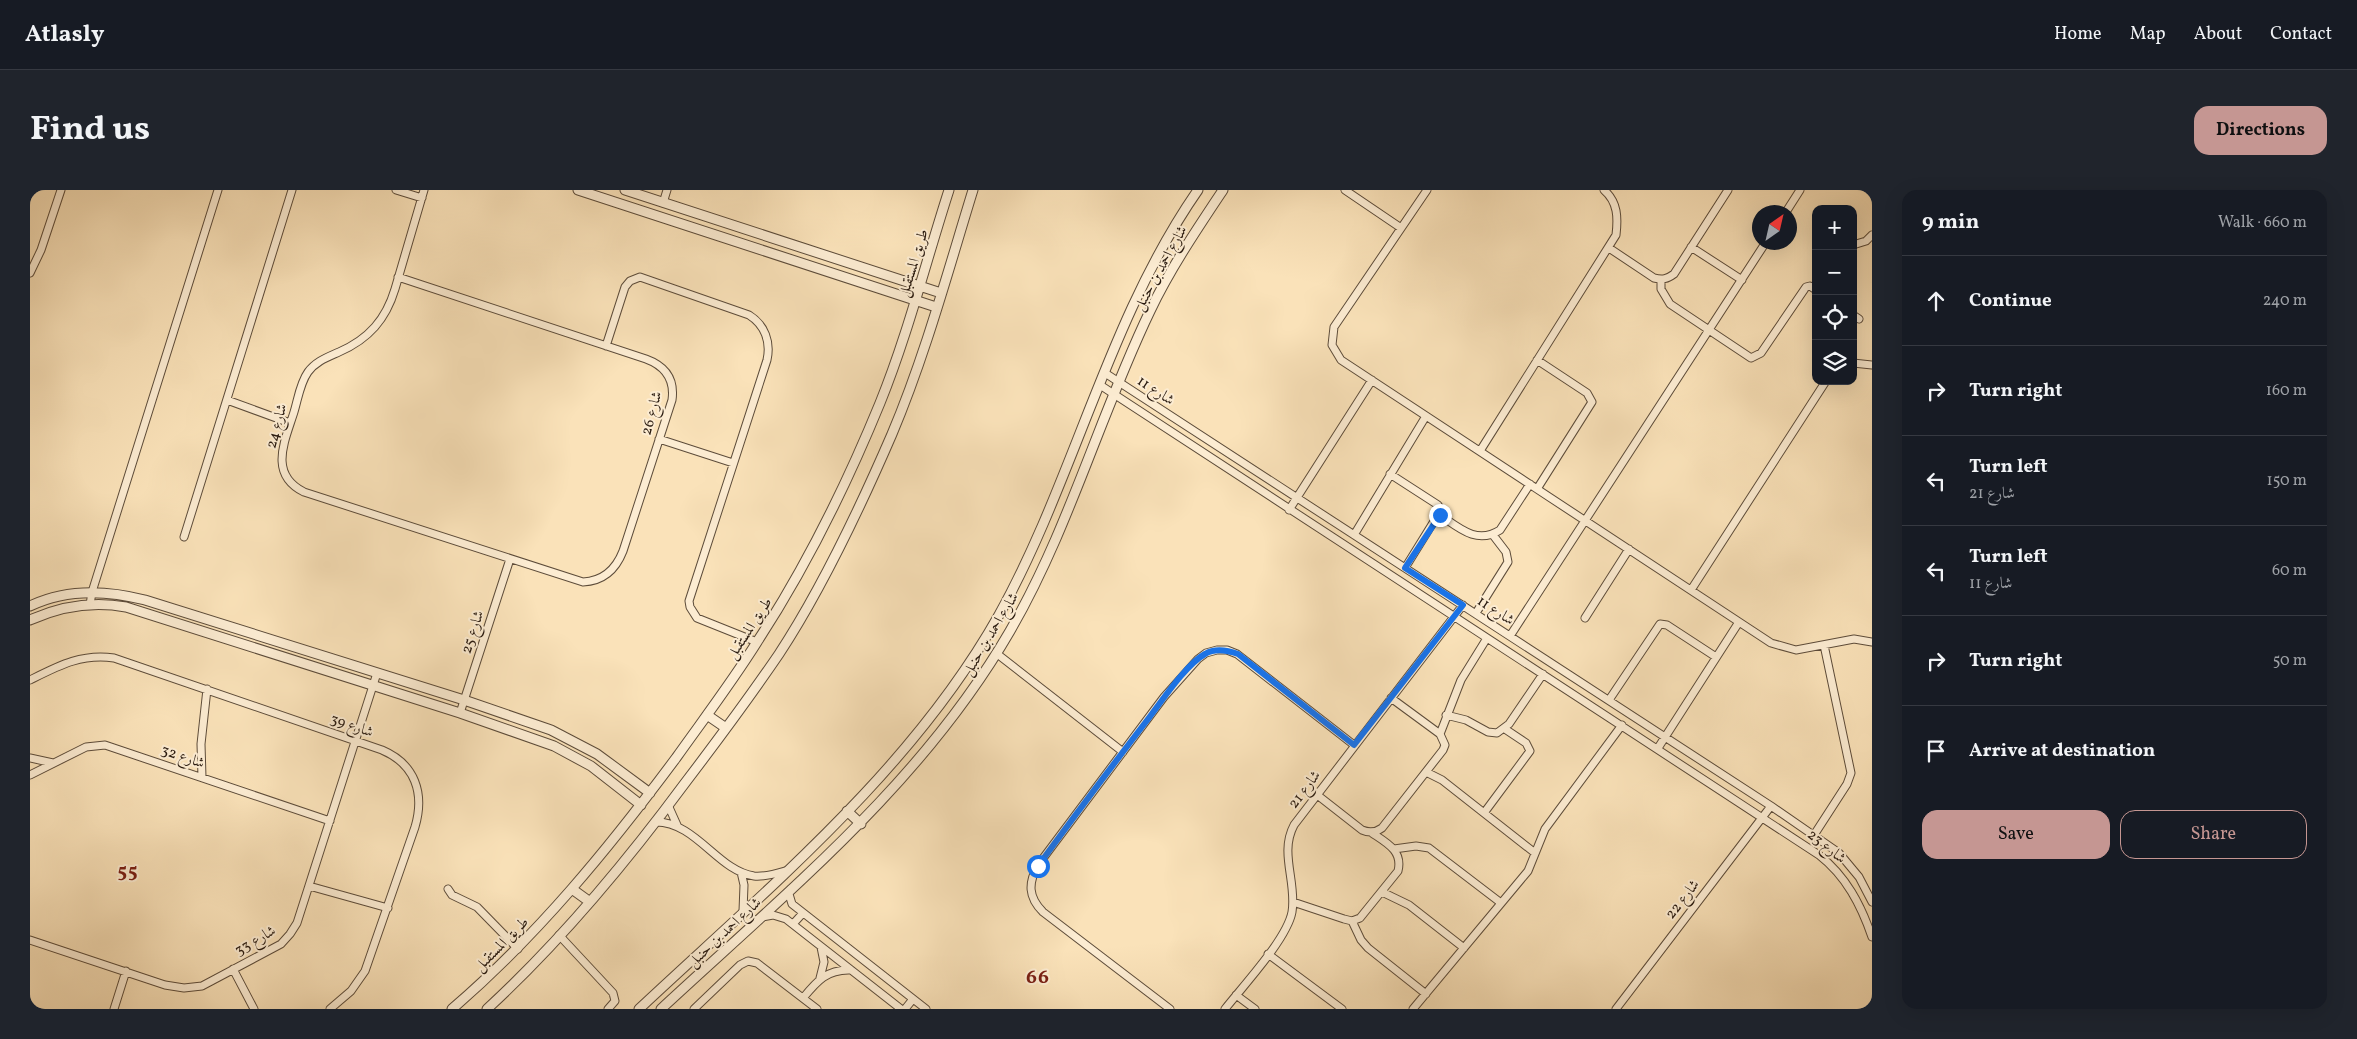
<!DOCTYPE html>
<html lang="en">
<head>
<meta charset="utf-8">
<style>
	:root { --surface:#171b24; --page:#20242c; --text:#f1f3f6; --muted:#9ea1a6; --line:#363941; --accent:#c59692 }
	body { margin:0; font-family:Vollkorn,Amiri,serif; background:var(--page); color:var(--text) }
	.controls { position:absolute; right:15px; top:15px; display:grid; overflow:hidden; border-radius:10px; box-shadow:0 5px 20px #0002 }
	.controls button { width:45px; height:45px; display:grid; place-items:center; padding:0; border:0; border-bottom:1px solid var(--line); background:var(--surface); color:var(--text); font:25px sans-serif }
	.compass { position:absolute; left:1722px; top:15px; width:45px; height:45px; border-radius:50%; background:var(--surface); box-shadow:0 5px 20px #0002; rotate:34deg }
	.stop { position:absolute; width:15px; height:15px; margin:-11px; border:4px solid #1a73e8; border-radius:50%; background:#fff }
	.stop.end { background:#1a73e8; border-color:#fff; box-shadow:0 1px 5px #0008 }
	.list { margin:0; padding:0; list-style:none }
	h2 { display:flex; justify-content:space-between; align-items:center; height:65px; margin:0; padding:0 20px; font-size:21px }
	h2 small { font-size:16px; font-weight:400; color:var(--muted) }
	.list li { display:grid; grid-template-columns:32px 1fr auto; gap:15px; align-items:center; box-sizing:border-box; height:90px; padding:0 20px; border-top:1px solid var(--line) }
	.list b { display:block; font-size:19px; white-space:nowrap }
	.list p { margin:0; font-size:16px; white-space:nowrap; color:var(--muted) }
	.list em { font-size:16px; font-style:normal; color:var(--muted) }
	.actions { display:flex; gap:10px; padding:15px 20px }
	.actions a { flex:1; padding:11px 0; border:1px solid var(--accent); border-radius:15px; text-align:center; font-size:18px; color:var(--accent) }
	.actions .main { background:var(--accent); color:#111 }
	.icon { flex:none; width:28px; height:28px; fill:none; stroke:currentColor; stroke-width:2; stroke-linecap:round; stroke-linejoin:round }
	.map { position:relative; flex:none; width:1842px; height:819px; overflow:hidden; border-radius:15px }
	header { display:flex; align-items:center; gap:30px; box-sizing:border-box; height:70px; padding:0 25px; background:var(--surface); border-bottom:1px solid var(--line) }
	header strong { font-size:24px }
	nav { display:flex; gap:28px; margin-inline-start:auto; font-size:18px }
	.intro { display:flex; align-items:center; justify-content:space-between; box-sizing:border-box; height:120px; padding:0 30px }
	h1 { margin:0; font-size:35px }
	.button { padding:12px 22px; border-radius:15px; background:var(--accent); color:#111; font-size:18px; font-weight:700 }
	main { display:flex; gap:30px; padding:0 30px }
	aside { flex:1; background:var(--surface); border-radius:15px; box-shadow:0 5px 20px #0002 }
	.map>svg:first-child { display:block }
</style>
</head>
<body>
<header>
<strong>Atlasly</strong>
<nav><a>Home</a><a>Map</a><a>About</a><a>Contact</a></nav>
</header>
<div class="intro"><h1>Find us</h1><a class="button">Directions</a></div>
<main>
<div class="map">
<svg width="1842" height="819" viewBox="0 0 1842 819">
	<rect width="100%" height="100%" fill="#fae2b9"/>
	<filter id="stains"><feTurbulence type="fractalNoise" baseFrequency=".004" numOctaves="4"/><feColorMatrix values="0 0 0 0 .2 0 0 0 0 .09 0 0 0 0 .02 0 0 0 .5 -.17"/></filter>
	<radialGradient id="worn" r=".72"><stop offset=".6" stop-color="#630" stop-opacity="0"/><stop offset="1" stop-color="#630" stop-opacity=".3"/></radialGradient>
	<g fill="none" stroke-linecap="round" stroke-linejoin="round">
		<!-- minor casing -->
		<g stroke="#5d4c3a" stroke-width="9">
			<path id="minor" d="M366,0L392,8
				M1315,0L1371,38
				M1397,0L1304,137L1302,155L1311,170L1741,453L1766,460L1824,449L1842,452
				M633,13L637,0
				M1756,22L1770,0
				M1823,55L1836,51L1842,45
				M1661,57L1712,90
				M1579,58L1624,88C1633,90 1637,89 1644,84L1698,0
				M0,83L11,60L31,0
				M368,87L616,169C635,176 645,189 642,210L593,361C586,379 573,391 553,392L274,302C238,284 255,251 264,222C268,209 270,193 278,182C286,171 298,167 309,162C339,149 356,129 365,99L394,0
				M1631,90V99L1640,114L1721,168L1731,163L1776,97L1780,96L1786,100
				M1823,125L1829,129
				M576,156L595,97L600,91L610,87L719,125C735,135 741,152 737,170L659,411L660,417L667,428L727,452
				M1507,170L1557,203L1562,212L1507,299
				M1823,173L1842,175
				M1075,183L1741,616L1809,663L1829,687L1842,712
				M1070,195L1789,665C1816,686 1831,715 1842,747
				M197,210L260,233
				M629,249L703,273
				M1450,261L1586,45C1588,28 1588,12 1574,0
				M1360,284L1408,315L1411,320L1375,378
				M1259,320L1342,190
				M1410,325C1429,338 1447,355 1470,340L1500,294
				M1324,345L1396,226
				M154,347L262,0
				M1661,400L1796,191
				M60,415L62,402L188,0
				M1446,423L1478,372L1476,362L1463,345
				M1555,428L1599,359
				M1480,446L1736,52
				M966,463L1093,562
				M0,490C28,476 52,463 84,468L352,560C385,574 395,603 385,637L335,781L321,801L300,819
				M1579,510L1630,434L1637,435L1686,467
				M430,523L480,369
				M1416,525L1436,530L1458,542L1467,543L1479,534L1513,484
				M1410,544L1431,490L1457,448
				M1628,558L1709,432
				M0,568L23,573
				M1396,582L1412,590L1505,663
				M0,585L56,557L75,555L300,631
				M172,587L171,554L177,499
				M1286,604L1332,640C1339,643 1345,643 1352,638L1413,560L1415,555L1410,544L1361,508
				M638,615L647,635
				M1454,623L1500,561L1496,553L1475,539
				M626,632C666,632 688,681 724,686C734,687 745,684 755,681
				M1784,645L1817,594L1821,583L1794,455
				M1364,659L1386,656L1399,658L1471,713
				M711,682L714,695L713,721
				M279,696L358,718
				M418,699L422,705L447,717L488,759
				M761,699L759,704L762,714L896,819
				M1352,702L1379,715L1434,758
				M1263,712L1314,729L1322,731L1330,728L1368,681C1373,661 1357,653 1342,643
				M732,727L743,725L756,729L871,819
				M1322,731L1331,750L1338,758L1396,804
				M763,734L773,723
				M529,745L583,803L585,811L578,819
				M0,750L135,795L154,798L172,796L251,754L260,744L267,733L347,483
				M1238,764L1312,819
				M203,779L224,819
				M790,788L794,772L791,757
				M1206,805L1225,819
				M773,808C787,791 797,779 821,780
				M84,819L96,781
				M664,819L710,775L718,771L727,773L787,819
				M875,819L883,809
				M1140,819L1013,722C998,707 998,693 1008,675L1134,507L1168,469L1176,463L1187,460H1197L1207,464L1324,555
				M1195,819C1213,796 1257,749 1262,722C1267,692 1249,663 1264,635L1433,415
				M1383,819L1498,681L1515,639L1592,535
				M1586,819L1741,616"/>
		</g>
		<!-- tertiary casing -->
		<g stroke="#5d4c3a" stroke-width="11">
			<path id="tertiary" d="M548,0L906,117
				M595,0L911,103
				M0,416C37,398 76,400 115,410L434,510L521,540L567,564L620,603
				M0,430C31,416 63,411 96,417L430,523L524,556L561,576L611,615
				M677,525L696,538
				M817,621L831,634
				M542,699L560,712
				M422,819C508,745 579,658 646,568C673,530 702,492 727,452C776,377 816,296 850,213C878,144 896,71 919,0
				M457,819C531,751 595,674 655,593C687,551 719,508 749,464C793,397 830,318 862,244C895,166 918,81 943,0
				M609,819C737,699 882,580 969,425C1045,288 1078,129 1168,0
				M631,819C758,701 892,593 980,441C1039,339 1069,227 1120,121C1140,79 1167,39 1193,0"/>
		</g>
		<!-- minor -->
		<use href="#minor" stroke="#fcecd2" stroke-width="7"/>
		<!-- tertiary -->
		<use href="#tertiary" stroke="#fcecd2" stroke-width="9"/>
	</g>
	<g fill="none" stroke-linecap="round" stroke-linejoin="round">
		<!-- route -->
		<path stroke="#1a73e8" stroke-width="6" d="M1008,676C1043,628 1079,580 1115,533C1130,514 1155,475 1175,464C1185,458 1197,460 1208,464L1324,555L1433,415L1375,378L1410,325"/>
	</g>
	<g text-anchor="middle" stroke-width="4" stroke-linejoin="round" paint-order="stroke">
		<!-- street labels -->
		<g font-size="15" fill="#291a0f" stroke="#fcecd2">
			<text transform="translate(883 73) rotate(-73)" y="5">طريق المستقبل</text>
			<text transform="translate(1130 78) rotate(-61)" y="5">شارع احمد بن حنبل</text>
			<text transform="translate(1126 200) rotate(33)" y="5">شارع 11</text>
			<text transform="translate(621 223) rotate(-75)" y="5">شارع 26</text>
			<text transform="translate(246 236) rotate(-75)" y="5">شارع 24</text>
			<text transform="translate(1466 420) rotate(33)" y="5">شارع 11</text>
			<text transform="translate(719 438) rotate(-57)" y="5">طريق المستقبل</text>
			<text transform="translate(442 442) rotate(-72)" y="5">شارع 25</text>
			<text transform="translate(960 444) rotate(-59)" y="5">شارع احمد بن حنبل</text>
			<text transform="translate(322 535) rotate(19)" y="5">شارع 39</text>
			<text transform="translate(153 566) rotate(19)" y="5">شارع 32</text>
			<text transform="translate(1274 599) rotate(-53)" y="5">شارع 21</text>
			<text transform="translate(1797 656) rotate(39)" y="5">شارع 23</text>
			<text transform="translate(1652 709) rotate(-52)" y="5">شارع 22</text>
			<text transform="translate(694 742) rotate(-43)" y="5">شارع احمد بن حنبل</text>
			<text transform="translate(225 750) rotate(-30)" y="5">شارع 33</text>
			<text transform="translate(471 754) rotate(-45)" y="5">طريق المستقبل</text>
		</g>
		<!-- district labels -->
		<g font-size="20" font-weight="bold" letter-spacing="1" fill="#7a1f14" stroke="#fcecd2">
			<text x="98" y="687">55</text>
			<text x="1008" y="793">66</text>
		</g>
	</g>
	<rect width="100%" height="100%" filter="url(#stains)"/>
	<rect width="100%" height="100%" fill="url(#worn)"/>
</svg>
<div class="controls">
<button>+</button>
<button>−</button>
<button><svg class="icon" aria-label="locate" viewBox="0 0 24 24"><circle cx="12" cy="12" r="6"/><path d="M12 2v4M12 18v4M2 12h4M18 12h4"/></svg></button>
<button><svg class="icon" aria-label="layers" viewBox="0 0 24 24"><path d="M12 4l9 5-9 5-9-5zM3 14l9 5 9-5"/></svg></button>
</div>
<svg class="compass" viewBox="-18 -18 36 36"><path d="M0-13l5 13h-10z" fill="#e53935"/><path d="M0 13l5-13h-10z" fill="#9ea1a6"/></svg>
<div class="stop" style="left:1008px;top:676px"></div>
<div class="stop end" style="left:1410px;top:325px"></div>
</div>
<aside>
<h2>9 min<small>Walk · 660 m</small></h2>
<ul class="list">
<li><svg class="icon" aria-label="ahead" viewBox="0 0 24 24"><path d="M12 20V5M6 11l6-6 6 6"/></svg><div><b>Continue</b></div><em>240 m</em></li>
<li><svg class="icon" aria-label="right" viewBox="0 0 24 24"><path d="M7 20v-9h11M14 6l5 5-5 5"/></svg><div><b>Turn right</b></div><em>160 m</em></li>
<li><svg class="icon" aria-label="left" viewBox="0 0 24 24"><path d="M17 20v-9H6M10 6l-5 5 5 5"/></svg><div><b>Turn left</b><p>شارع 21</p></div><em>150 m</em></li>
<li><svg class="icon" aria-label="left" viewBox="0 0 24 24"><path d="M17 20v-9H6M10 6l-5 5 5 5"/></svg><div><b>Turn left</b><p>شارع 11</p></div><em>60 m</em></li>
<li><svg class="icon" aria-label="right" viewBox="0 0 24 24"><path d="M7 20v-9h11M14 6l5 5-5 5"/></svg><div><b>Turn right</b></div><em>50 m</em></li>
<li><svg class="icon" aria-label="arrive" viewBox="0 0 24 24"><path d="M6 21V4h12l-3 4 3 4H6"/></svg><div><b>Arrive at destination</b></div></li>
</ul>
<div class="actions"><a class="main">Save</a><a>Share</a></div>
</aside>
</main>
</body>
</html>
